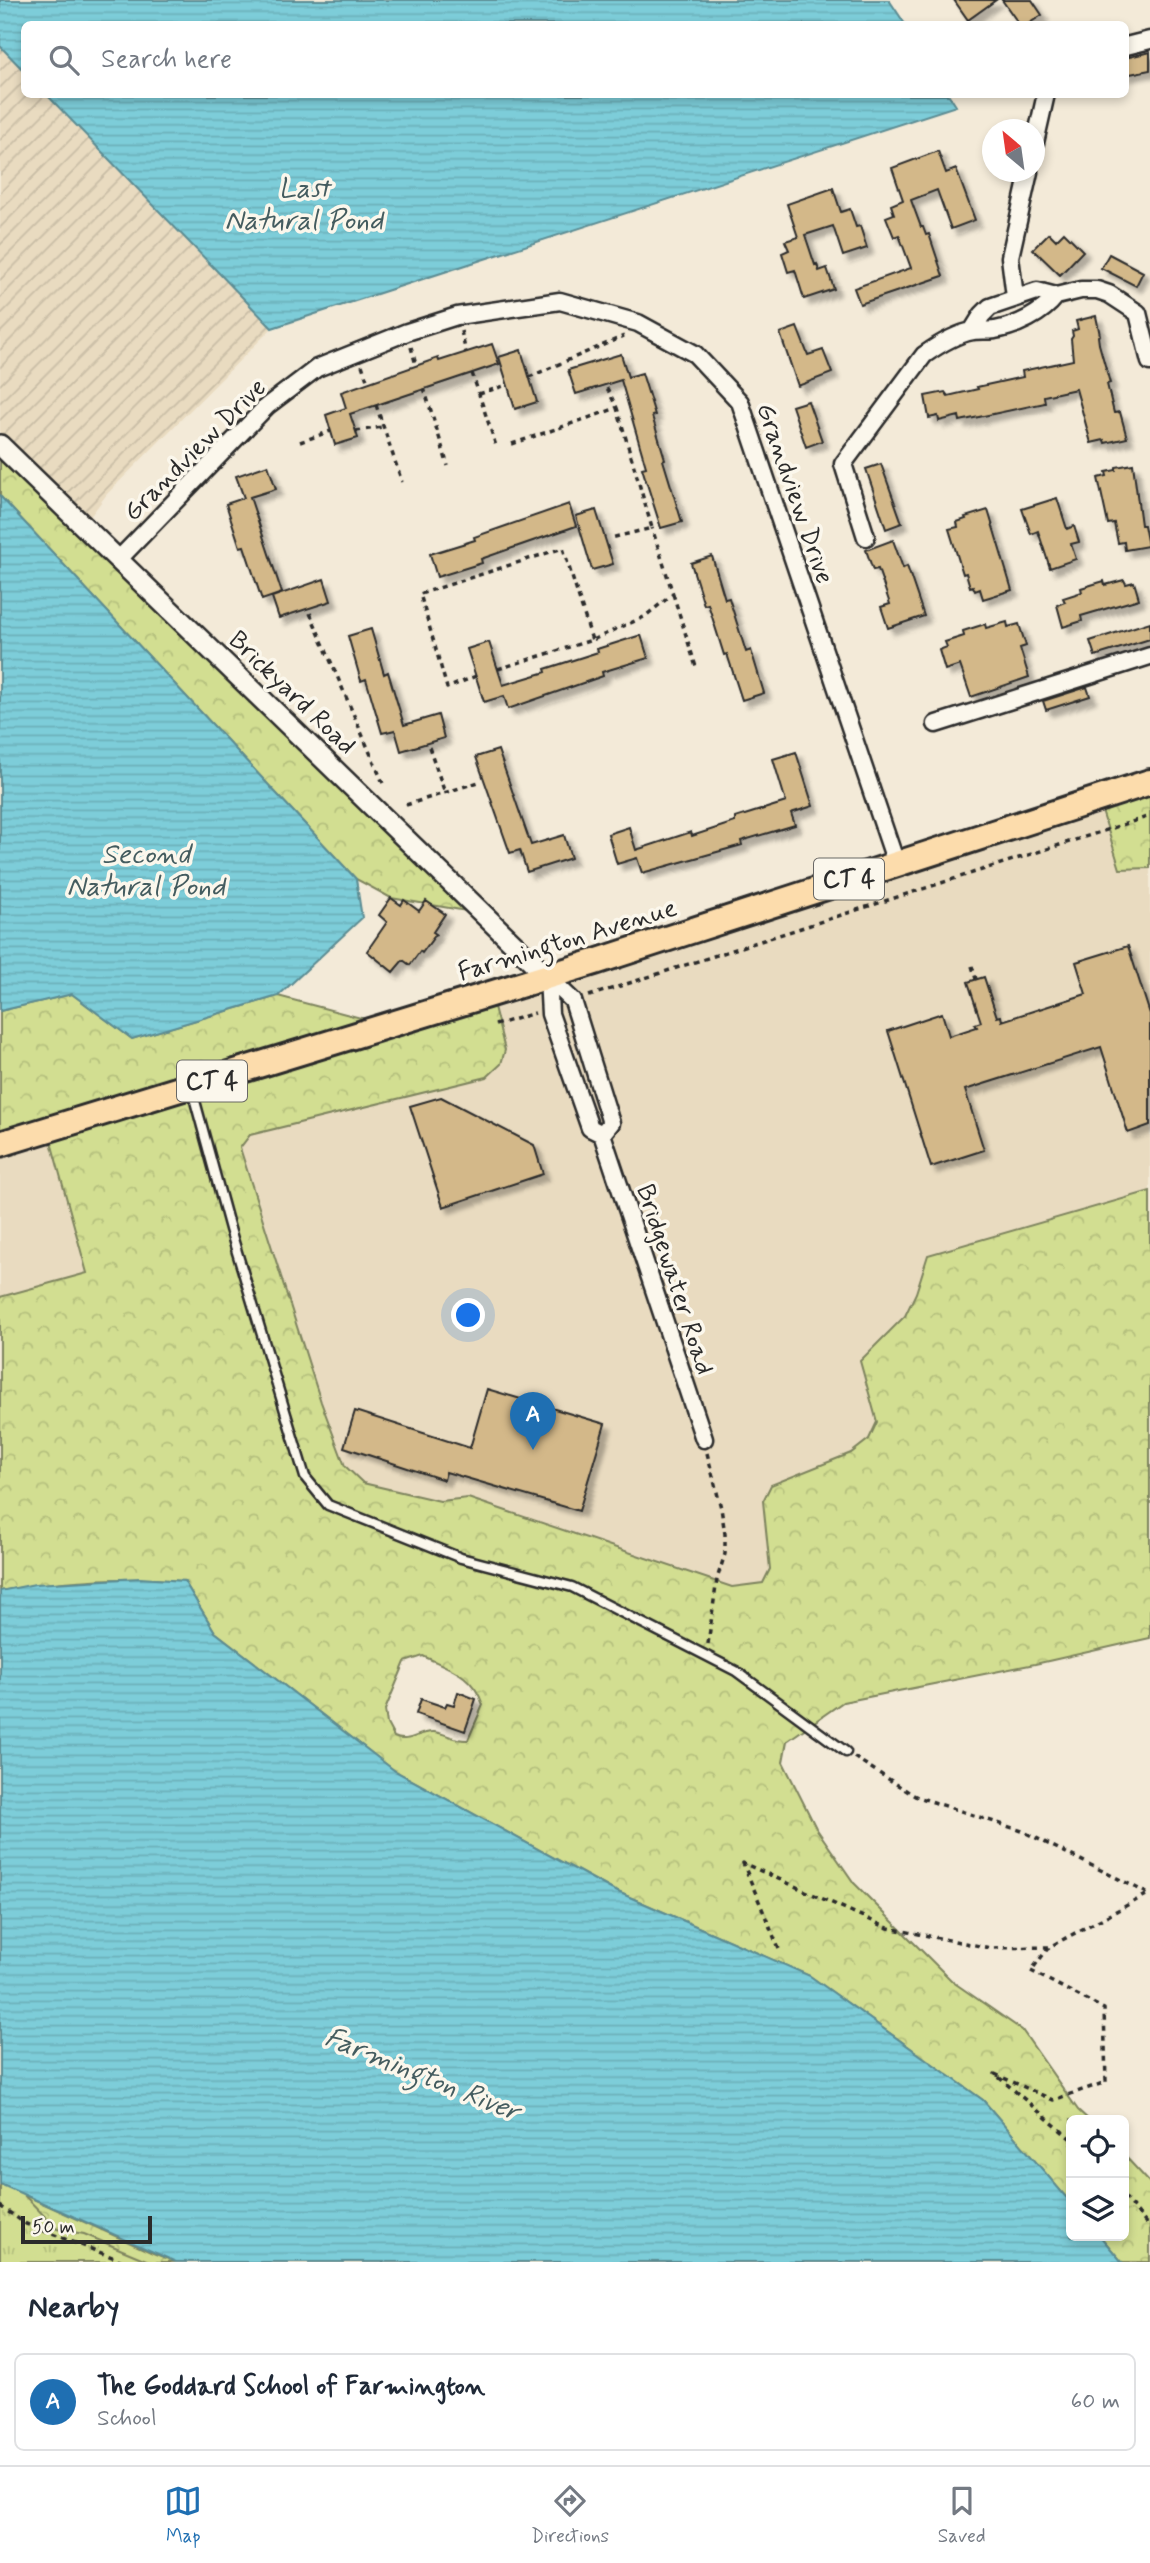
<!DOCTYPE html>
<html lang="en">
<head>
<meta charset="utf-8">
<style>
	:root { --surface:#fff; --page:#f2f2f3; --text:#1f2937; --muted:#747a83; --line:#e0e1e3; --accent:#1f6fb2 }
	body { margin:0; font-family:Mynerve,sans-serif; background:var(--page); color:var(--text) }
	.controls { position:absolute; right:21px; bottom:21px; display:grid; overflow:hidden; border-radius:10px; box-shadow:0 4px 10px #0003 }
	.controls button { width:63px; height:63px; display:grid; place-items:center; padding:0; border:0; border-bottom:2px solid var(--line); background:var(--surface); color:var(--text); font:35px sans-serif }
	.compass { position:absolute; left:982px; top:119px; width:63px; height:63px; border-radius:50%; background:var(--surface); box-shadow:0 4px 10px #0003; rotate:331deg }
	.scale { position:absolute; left:21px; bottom:18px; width:131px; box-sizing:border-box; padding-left:7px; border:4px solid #2b2b2b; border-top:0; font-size:19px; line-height:24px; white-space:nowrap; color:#2b2b2b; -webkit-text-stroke:5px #fbf7ec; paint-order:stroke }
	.you { position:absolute; left:469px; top:1316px; width:24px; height:24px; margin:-18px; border:5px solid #fff; border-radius:50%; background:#1a73e8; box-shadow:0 0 0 10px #1a73e833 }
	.badge { display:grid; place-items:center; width:46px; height:46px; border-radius:50%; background:var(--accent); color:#fff; font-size:23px; font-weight:700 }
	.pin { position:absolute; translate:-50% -58px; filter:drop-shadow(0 2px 4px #0008) }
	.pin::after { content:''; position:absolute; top:37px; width:24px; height:21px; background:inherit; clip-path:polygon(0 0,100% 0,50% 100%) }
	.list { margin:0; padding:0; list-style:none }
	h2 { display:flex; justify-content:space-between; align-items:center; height:91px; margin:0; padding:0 28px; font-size:30px }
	h2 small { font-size:23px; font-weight:400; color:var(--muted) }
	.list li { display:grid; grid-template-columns:46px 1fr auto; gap:21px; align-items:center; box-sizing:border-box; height:98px; margin:0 14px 14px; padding:0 14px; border:2px solid var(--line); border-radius:10px }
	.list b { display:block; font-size:26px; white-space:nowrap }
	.list p { margin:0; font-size:23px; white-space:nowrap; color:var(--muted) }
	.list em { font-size:23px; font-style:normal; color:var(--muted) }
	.icon { flex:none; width:38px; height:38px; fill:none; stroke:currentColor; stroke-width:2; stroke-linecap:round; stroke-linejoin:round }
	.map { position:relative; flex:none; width:1150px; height:2262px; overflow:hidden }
	.search { position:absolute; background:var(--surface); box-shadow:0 4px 10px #0003; left:21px; right:21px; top:21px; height:77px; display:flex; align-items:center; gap:18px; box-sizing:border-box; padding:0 24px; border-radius:10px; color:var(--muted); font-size:26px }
	.sheet { height:203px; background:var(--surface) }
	nav { display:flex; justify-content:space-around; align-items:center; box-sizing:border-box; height:98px; border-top:2px solid var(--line); background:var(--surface); font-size:19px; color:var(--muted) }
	nav a { display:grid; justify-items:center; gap:4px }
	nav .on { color:var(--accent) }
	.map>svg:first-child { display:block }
</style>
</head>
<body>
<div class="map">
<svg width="1150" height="2262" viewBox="0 0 1150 2262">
	<defs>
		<pattern id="industrial-furrows" width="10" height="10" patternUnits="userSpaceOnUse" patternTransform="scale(1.75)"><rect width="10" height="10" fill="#e9dbc0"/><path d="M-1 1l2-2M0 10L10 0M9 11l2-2" fill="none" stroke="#c8bca5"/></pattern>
		<pattern id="forest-crowns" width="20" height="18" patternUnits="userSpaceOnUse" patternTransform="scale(1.75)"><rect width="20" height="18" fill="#d2de91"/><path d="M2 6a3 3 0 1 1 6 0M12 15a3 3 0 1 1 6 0" fill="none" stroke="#b4bf7d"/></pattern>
		<pattern id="park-tufts" width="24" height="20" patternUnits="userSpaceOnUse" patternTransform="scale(1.75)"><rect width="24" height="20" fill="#d2de91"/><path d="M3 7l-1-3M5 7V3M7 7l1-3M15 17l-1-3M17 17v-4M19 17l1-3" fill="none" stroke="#b4bf7d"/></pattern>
		<pattern id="water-rules" width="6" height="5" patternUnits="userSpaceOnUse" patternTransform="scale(1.75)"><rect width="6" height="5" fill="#7dcdd9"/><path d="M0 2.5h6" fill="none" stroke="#6cb0ba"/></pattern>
		<filter id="shadow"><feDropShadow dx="6" dy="6" stdDeviation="2" flood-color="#0004"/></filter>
	</defs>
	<rect width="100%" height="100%" fill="#f3ead8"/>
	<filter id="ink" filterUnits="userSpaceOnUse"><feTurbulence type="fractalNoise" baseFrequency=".0143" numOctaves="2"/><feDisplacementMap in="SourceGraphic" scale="14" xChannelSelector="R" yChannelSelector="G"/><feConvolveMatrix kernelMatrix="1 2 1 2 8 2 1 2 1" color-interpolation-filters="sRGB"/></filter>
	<g filter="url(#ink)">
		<!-- built -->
		<path fill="#e9dbc0" d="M1098,798L1120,869L1150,868V1191L928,1255L916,1293L905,1316L860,1361L877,1422L869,1440L851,1453L771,1485L763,1501L771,1569L763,1583L731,1587L468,1498L440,1501L363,1483L350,1473L345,1466L321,1402L253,1192L240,1148L250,1135L491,995Z
			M48,1131L87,1273L0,1297V1144Z"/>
		<!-- industrial -->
		<path fill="url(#industrial-furrows)" d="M0,46L24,71V94L47,95L272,328L107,494L84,525L0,445Z"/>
		<!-- forest -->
		<path fill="url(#forest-crowns)" stroke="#7e845e" stroke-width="2" fill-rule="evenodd" d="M0,446L484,914L391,898L356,879L0,496Z
			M1150,782V868L1120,869L1098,798Z
			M72,994L132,1039L278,996L391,1026L491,995L505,1050L501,1064L487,1077L250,1135L240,1148L321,1402L345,1466L363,1483L440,1501L468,1498L732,1587L763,1583L770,1569L763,1501L771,1485L851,1453L869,1439L877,1422L860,1361L905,1316L916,1293L928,1255L1150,1191V1638L1035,1664L843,1702L787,1741L783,1762L816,1828L854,1883L953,1982L1022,2030L1078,2110L1089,2120H1071V2203L983,2100L810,1976L611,1889L395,1771L215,1632L184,1581C123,1576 61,1580 0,1591V1297L87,1273L48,1131L0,1144V1011ZM423,1656C450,1669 473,1674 483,1705L468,1740C454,1741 446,1733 434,1732C419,1731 409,1744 394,1737L387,1724L385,1710L405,1662Z
			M1124,2155L1150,2183V2262H1122L1100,2236H1124Z
			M0,2184L153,2253L176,2262H0Z"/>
		<!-- park -->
		<path fill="url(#park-tufts)" stroke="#7e845e" stroke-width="2" d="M0,2177L20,2191L57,2229L84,2234L151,2262H0Z"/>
		<!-- water -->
		<path fill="url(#water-rules)" stroke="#5c8c93" stroke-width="2" d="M0,0H889L905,24H24V71L0,46Z
			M949,95L956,106L272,328L47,95Z
			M0,496L356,879L362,918L278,996L132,1039L72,994L0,1011Z
			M140,1578L184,1581L215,1632L395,1771L611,1889L810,1976L983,2100L1071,2203V2236H1100L1122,2262H176L0,2184V1591L35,1584Z"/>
		<!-- building -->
		<path fill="#d3b889" stroke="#2b2b2b" stroke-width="2" filter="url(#shadow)" d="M954,0H996L968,20Z
			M1002,0H1032L1042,15L1028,24H1019Z
			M1150,52V70L1125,75V58Z
			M938,151L946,173L956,169L975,220L951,229L937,190L911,200L921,227H923L926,235L929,234L943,276L860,304L854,288L911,268L899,235L894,237L886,217L894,214L891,205L903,200L892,168Z
			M833,188L841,212L850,209L856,227L860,226L867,248L843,256L833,226L805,235L815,265L817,264L819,271L827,268L834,289L804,299L795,270L788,272L782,253L789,250L785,241L798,237L787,204Z
			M1064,232L1083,251L1060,275L1033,249L1049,233L1056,240Z
			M1109,254L1143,272L1136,286L1101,268Z
			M1096,316L1100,335L1098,336L1099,344L1110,383L1107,384L1114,413L1120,412L1127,438L1105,443L1104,440L1091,443L1076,389L1044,396L1045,403L960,421L959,416L939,421L938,416L929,418L925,396L945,392L948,396L978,389L977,387L1023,377L1022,371L1073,360L1071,339L1073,336L1072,331L1078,329L1076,321Z
			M797,327L808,355L823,350L832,373L798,386L780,333Z
			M492,344L499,364L350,414L358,438L335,445L326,415L346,408L341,392L438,358L439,361Z
			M521,350L537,402L515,409L499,357Z
			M621,354L628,377L642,373L655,415L652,416L665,459L663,460L682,522L661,528L642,468L646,467L621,380L576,394L568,370Z
			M808,401L822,441L806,447L792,406Z
			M881,464L902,523L886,529L866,469Z
			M1133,464L1141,525H1144L1148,546L1125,550L1124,542L1118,543L1114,523L1108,524L1098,478L1107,476L1106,472L1116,470V467Z
			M268,465L276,489L250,497L282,593L262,600L244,546L240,547L226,504L244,498L236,476Z
			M1057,498L1067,529L1074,526L1079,542L1071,544L1076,559L1050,568L1038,531L1031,534L1022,509Z
			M569,504L576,526L481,559L482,563L437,577L430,554L475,540L474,537Z
			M596,510L613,564L592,570L576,516Z
			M988,510L1012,590L983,599L980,589L975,591L973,586L970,587L966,573L963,574L949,529L958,527L957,522L966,519L965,517Z
			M893,540L903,568L907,566L924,616L888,628L881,607L890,604L878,569L873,570L866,550Z
			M712,556L725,599L729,598L746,652L751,650L764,693L742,700L727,654L724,655L708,604L704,605L691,563Z
			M324,579L331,601L279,618L272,597Z
			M1124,580L1126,584L1134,582L1139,599L1081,616L1082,621L1063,627L1057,605L1065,602L1063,598L1082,592L1081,588L1104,581L1105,585Z
			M1007,622L1008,627L1019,624L1026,646L1020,648L1029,677L971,697L960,665L945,670L939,650L947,647L945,642L964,636L963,631L985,624L986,628Z
			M1150,622V639L1095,656L1090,641Z
			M371,629L384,674L388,672L404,725L438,715L444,738L401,751L395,730L382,733L366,679L361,681L348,636Z
			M641,635L648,658L602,672L603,676L508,709L504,696L484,702L467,649L489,642L503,685L546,672L545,669L598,652L597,649Z
			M1087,687L1090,696L1046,710L1043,701Z
			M498,750L531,845L564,835L571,858L527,872L520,850L510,853L476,757Z
			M796,752L813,806L791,813L795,825L741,841L742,845L642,873L637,858L617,864L608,834L629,827L636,850L691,832L692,836L735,822V818L786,802L773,759Z
			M391,898L401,905L404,900L419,911L426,901L445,914L433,932L436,934L422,953L420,951L410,965L403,960L393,972L367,951L387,922L379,915Z
			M1128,946L1150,1014V1125L1128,1133L1101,1047L965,1090L984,1150L931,1167L888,1031L942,1013L949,1036L977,1027L975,1024L981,1022L968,982L984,977L997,1017L1001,1016L1002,1021L1086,994L1076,962Z
			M441,1097L534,1145L543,1174L443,1207L410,1106Z
			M487,1389L605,1424L579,1511L446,1472L444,1480L344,1447L355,1411L470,1448Z
			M458,1692L476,1699L465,1731L416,1714L421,1699L445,1707L447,1703L454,1705Z"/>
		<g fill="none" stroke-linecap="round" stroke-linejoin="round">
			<!-- service casing -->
			<g stroke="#2b2b2b" stroke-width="13">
				<path id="service" d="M192,1090L230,1229L305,1477L328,1505L461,1558L572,1587L736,1671L846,1752"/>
			</g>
			<!-- minor casing -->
			<g stroke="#2b2b2b" stroke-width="21">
				<path id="minor" d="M1126,46L1150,40
					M1034,147L1046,94
					M1015,297L1010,257L1029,172
					M972,331L982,315L990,307L1037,291L1056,296L1081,290H1097L1109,294L1138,313L1150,362
					M866,537L843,464L924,355C938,345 956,334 973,331C980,330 988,331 995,330C1017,326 1042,314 1056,296
					M119,559L267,406L317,368L407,332L457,316L560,301L638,323L695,354L740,402L896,863
					M936,724L1150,656
					M548,977L550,1014L590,1128L602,1134L704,1439
					M548,977L573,1001L611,1123L602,1134"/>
			</g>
			<!-- tertiary casing -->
			<g stroke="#2b2b2b" stroke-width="24">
				<path id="tertiary" d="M0,445L548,977"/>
			</g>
			<!-- primary casing -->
			<g stroke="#2b2b2b" stroke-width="30">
				<path id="primary" d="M0,1144L595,962L1150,782"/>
			</g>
			<!-- path -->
			<path stroke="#2b2b2b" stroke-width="3.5" stroke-dasharray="5 5" stroke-linecap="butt" d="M461,331L466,353
				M411,347L416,365
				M362,365L368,383
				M472,373L497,449
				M529,377L624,336
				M424,388L448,466
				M607,388L617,408
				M479,394L507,385
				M376,405L402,482
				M356,431L383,427
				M300,442L331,431
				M512,444L617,408L652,528L611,538
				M673,594L696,667
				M310,613L383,783
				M498,669L592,640L644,617L673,594L652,528
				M476,676L447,688L420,594L563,548L592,640
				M429,747L445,793
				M406,805L482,781
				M972,966L976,979
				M589,996L1150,816
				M495,1025L535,1013
				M707,1453L721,1508L725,1534V1554L717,1579L708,1644
				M854,1757L915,1796L1022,1831L1147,1893
				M1049,1947L1031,1971L1104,2009L1106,2082L1053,2100L995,2074L1071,2139
				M779,1949L743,1863L888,1928L990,1948L1049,1947L1148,1894
				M1124,2197L1150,2228
				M0,2206L26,2224L125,2262"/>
			<!-- service -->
			<use href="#service" stroke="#fbf7ec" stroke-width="8"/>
			<!-- minor -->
			<use href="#minor" stroke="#fbf7ec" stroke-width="16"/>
			<!-- tertiary -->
			<use href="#tertiary" stroke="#fbf7ec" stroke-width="19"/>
			<!-- primary -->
			<use href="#primary" stroke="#fcdcac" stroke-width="24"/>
		</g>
	</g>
	<g text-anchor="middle" stroke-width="7" stroke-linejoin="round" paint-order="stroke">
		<!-- shield labels -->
		<g fill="#fbf7ec" stroke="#696865" stroke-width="2">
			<rect x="814" y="858.5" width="70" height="41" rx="5"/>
			<rect x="177" y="1060.5" width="70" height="41" rx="5"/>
		</g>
		<g font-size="24" font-weight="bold" fill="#2b2b2b">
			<text x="849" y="887">CT 4</text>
			<text x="212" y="1089">CT 4</text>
		</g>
		<!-- street labels -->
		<g font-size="26" fill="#2b2b2b" stroke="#fbf7ec">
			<text transform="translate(194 449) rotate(-45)" y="9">Grandview Drive</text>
			<text transform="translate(796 493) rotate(71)" y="9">Grandview Drive</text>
			<text transform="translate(293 692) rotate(44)" y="9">Brickyard Road</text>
			<text transform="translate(567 939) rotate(-17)" y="9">Farmington Avenue</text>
			<text transform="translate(676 1279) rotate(72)" y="9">Bridgewater Road</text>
		</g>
		<!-- water labels -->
		<g font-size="28" font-style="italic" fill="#445c5f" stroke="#fbf7ec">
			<text x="304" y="197">Last<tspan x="304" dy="32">Natural Pond</tspan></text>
			<text x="146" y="863">Second<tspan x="146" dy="32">Natural Pond</tspan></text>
			<text transform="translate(423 2073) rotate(22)" y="10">Farmington River</text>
		</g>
	</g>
</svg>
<div class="controls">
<button><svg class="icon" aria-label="locate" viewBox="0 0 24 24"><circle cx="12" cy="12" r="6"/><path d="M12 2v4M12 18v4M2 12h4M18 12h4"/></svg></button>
<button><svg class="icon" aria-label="layers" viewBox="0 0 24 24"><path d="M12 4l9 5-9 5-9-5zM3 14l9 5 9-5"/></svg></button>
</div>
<svg class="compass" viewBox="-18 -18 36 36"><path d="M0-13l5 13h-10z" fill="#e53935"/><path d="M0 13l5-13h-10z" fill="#747a83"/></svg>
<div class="scale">50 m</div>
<div class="you"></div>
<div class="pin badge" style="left:533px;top:1450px">A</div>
<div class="search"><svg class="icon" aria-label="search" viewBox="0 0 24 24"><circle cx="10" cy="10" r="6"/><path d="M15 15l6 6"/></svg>Search here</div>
</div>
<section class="sheet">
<h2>Nearby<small></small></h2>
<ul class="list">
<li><span class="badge">A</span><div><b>The Goddard School of Farmington</b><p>School</p></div><em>60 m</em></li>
</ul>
</section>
<nav>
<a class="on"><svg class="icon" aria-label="map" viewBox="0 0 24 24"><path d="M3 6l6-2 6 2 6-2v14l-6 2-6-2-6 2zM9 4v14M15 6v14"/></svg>Map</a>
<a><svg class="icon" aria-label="directions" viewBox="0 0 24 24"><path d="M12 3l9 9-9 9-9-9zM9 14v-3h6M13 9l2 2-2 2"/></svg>Directions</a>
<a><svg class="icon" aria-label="saved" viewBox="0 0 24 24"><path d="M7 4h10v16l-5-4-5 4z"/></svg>Saved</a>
</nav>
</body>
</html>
